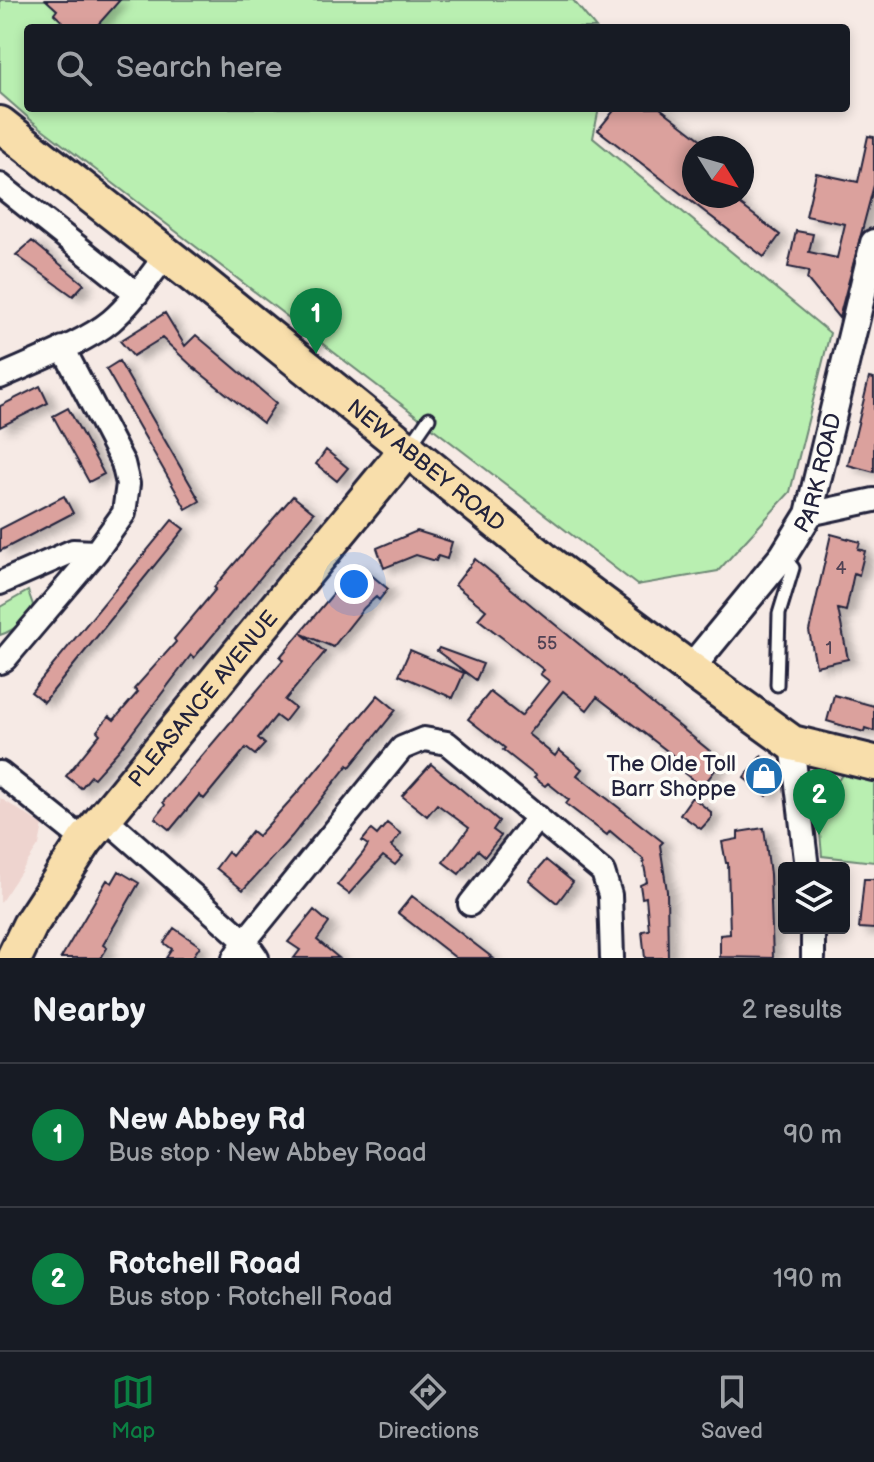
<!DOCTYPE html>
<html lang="en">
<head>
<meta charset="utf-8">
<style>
	:root { --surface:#171b24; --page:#242831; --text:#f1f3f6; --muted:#9ea1a6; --line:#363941; --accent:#0b8043 }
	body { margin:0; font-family:"Balsamiq Sans",sans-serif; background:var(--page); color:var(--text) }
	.controls { position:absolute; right:24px; bottom:24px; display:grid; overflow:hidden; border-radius:8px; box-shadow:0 4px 12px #0003 }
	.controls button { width:72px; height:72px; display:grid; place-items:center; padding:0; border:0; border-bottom:2px solid var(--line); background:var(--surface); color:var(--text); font:40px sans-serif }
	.compass { position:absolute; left:682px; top:136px; width:72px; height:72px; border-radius:50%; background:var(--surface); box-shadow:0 4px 12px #0003; rotate:127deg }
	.you { position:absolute; left:354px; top:584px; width:28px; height:28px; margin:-20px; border:6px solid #fff; border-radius:50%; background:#1a73e8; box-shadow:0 0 0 12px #1a73e833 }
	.badge { display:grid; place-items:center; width:52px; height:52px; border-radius:50%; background:var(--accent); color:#fff; font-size:26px; font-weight:700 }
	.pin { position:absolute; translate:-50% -66px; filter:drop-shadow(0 2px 4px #0008) }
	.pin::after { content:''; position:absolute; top:42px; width:28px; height:24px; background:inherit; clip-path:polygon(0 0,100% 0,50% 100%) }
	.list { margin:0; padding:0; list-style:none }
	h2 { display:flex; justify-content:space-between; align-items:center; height:104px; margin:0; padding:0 32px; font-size:34px }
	h2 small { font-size:26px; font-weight:400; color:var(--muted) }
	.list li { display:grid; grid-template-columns:52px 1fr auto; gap:24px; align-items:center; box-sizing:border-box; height:144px; padding:0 32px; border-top:2px solid var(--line) }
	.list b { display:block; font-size:30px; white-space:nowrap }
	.list p { margin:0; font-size:26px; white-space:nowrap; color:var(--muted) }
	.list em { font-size:26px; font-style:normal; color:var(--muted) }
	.icon { flex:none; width:44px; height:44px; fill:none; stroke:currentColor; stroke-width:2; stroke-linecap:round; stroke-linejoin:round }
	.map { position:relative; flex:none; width:874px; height:958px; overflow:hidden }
	.search { position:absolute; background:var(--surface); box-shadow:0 4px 12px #0003; left:24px; right:24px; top:24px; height:88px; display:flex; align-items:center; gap:20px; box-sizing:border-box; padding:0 28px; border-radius:8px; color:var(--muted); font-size:30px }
	.sheet { height:392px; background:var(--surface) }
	nav { display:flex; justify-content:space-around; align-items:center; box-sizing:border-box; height:112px; border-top:2px solid var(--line); background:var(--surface); font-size:22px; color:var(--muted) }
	nav a { display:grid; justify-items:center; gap:4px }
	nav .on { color:var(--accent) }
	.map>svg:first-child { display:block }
</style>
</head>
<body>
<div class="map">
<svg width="874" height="958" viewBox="0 0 874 958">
	<defs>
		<filter id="shadow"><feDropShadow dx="8" dy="4.5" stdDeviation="4" flood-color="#0004"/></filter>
	</defs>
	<rect width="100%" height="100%" fill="#f6eae5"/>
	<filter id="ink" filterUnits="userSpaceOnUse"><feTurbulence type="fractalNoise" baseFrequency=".0125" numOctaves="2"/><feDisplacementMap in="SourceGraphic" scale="16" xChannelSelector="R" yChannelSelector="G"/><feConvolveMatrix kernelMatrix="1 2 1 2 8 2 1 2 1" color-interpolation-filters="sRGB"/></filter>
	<g filter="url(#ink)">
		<!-- built -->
		<path fill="#eed4cf" d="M0,798L43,825L39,845L0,903Z"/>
		<!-- green -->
		<path fill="#b9efb1" stroke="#6e8876" stroke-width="2" d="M0,0H573L596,28H28V108H599L593,138L830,333L790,492L718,571L637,585L32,121L0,93Z
			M28,591L33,605C26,621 16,630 0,635V607Z
			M846,769L874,776V862L822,856L817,798L829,794Z"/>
		<!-- building -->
		<path fill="#dba19d" stroke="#22223b" stroke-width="2" filter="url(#shadow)" d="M46,0H120L95,28H69L54,14L57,10Z
			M616,108H660L712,148H694V196H741L737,202L780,235L764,257L598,130Z
			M868,136L874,137V185L839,318L807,279L809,271L788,267L796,231L813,234L809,252L837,258L845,224L806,216L816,173L858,182Z
			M32,241L84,284L73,296L16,255Z
			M165,313L185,346L196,335L276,403L263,423L194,368L162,338L133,356L120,341Z
			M119,361L200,501L186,509L106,369Z
			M869,378L874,379V472L848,465Z
			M40,386L48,403L0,427V406Z
			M68,408L104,474L89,482L53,416Z
			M326,450L348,468L337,481L316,464Z
			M64,496L73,513L0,551V529Z
			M293,496L314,513L194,658L191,655L119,750L94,778L91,776L81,788L66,776L100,734L97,731L109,716L114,720L138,692L134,689L176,642L174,639L216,589L214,587Z
			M172,520L184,529L44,702L31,692Z
			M417,531L452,542L447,559L438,556L436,561L416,555L384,568L377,548Z
			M831,534L860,542L858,549L865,551L859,575L854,573L846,611L838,609L848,659L816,666L809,631Z
			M475,559L722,761L702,787L684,773L688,767L597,697L587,710L563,691L528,734L555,756L559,750L582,769L577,775L663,842L660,845L667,891L668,958H645L642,931L649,930L646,897L642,898L640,885L647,882L643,859L610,831L607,835L566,804L569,800L548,783L545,786L534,778L536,776L503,750L505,748L468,719L490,692L521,716L549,681L540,674L544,670L478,619L486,610L455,585Z
			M358,564L388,589L379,600L376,597L364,608L333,647L302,634L325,652L285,700L295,708L284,722L276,716L258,738L265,744L255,755L246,748L204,799L199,795L170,830L155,818L165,805L163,802L283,660L280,657Z
			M439,648L483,664L476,680L437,651Z
			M410,650L464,673L453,698L399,675Z
			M378,695L396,710L350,767L348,765L292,836L243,890L216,868L228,852L232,856L252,831L258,836L297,793Z
			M834,695L874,706V731L865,728L864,732L827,721Z
			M761,756L781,772L782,775L767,796L744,778Z
			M431,764L499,821L493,830L501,836L485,856L478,850L459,874L443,862L469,828L437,804L427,816L402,796Z
			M692,797L711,812V818L701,829L680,814Z
			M387,823L401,834L391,846L403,856L395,865L383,856L349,894L337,885L363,853L368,845L362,841L371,830L377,835Z
			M764,828L770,874L773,958L720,957V935L730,934L728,863H726L722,842L738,839V832Z
			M546,860L573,882L557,903L529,880Z
			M119,871L139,883L103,945L107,948L101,958H61L107,880L112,883Z
			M864,879H874V929L859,928Z
			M412,896L463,935L493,958H456L398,913Z
			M314,910L329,923L317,940L339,958H294L300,950L288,942Z
			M174,928L200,946L192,958H166L172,949L164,943Z"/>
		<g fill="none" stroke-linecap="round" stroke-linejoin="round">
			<!-- service casing -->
			<g stroke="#22223b" stroke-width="17">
				<path id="service" d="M411,444L429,418
					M777,685L779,614L793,568L783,556"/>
			</g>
			<!-- minor casing -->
			<g stroke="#22223b" stroke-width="28">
				<path id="minor" d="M0,185L137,294
					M0,377C31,363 86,342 111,321C133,302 149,277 167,254
					M809,514L874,500
					M0,583L73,551L96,552
					M0,662L5,659L96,552L124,513L128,484L123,463L63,348
					M792,743L807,868
					M0,773L85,841
					M104,817L245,941L257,958
					M470,904L538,817
					M813,928V958
					M234,958L245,941L402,748L424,739L447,743L603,872L610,895L612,958"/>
			</g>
			<!-- tertiary casing -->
			<g stroke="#22223b" stroke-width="32">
				<g id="tertiary">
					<path id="s1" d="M690,669L783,556L809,514L874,243"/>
				</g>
			</g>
			<!-- primary casing -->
			<g stroke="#22223b" stroke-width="40">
				<g id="primary">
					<path id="s2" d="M0,124L195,277L544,560L690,669L792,743L874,763"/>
					<path id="s3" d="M14,958L30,925L85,841L408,448"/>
				</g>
			</g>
			<!-- service -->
			<use href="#service" stroke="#fdfcf7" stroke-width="11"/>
			<!-- minor -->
			<use href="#minor" stroke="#fdfcf7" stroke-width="22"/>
			<!-- tertiary -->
			<use href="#tertiary" stroke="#fdfcf7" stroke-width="26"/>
			<!-- primary -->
			<use href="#primary" stroke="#f8deab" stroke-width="34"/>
		</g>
	</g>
	<!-- icons -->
	<defs>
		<g id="shop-disc" transform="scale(2)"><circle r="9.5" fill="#1f6fb2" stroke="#fdfcf7"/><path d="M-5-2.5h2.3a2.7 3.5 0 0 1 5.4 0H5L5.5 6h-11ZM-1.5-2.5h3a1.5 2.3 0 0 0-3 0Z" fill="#fff"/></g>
	</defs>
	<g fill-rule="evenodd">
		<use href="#shop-disc" x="764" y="776"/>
	</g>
	<g text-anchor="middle" stroke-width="7" stroke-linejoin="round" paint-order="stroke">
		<!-- number labels -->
		<g font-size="18" fill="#504254">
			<text x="841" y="574">4</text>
			<text x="547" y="649">55</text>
			<text x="829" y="654">1</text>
		</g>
		<!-- street labels -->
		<g font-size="22" fill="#22223b" stroke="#fdfcf7">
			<text dy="8" stroke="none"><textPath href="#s2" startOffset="546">NEW ABBEY ROAD</textPath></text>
			<text dy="8" stroke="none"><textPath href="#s1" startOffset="238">PARK ROAD</textPath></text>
			<text dy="8" stroke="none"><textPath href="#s3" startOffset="322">PLEASANCE AVENUE</textPath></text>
		</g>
		<!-- poi labels -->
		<g font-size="22" fill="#22223b" stroke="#fdfcf7" text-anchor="end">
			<text x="736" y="771">The Olde Toll<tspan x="736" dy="25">Barr Shoppe</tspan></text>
		</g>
	</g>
</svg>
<div class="controls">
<button><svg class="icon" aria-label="layers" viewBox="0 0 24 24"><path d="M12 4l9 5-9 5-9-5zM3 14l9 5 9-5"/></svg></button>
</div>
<svg class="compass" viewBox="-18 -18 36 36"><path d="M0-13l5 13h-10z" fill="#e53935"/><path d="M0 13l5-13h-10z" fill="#9ea1a6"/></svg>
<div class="you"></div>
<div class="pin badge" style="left:316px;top:354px">1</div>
<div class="pin badge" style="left:819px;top:835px">2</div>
<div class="search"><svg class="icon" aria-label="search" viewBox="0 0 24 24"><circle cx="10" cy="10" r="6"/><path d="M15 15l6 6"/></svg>Search here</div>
</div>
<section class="sheet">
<h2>Nearby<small>2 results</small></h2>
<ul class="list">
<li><span class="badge">1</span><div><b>New Abbey Rd</b><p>Bus stop · New Abbey Road</p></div><em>90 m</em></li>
<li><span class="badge">2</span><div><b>Rotchell Road</b><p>Bus stop · Rotchell Road</p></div><em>190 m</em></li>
</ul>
</section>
<nav>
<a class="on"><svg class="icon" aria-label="map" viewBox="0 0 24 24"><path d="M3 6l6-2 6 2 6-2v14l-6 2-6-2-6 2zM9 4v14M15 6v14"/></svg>Map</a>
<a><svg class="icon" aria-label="directions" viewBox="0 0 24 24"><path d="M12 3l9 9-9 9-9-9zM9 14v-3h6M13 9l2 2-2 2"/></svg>Directions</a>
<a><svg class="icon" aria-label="saved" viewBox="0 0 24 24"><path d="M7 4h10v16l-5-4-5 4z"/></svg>Saved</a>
</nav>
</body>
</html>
